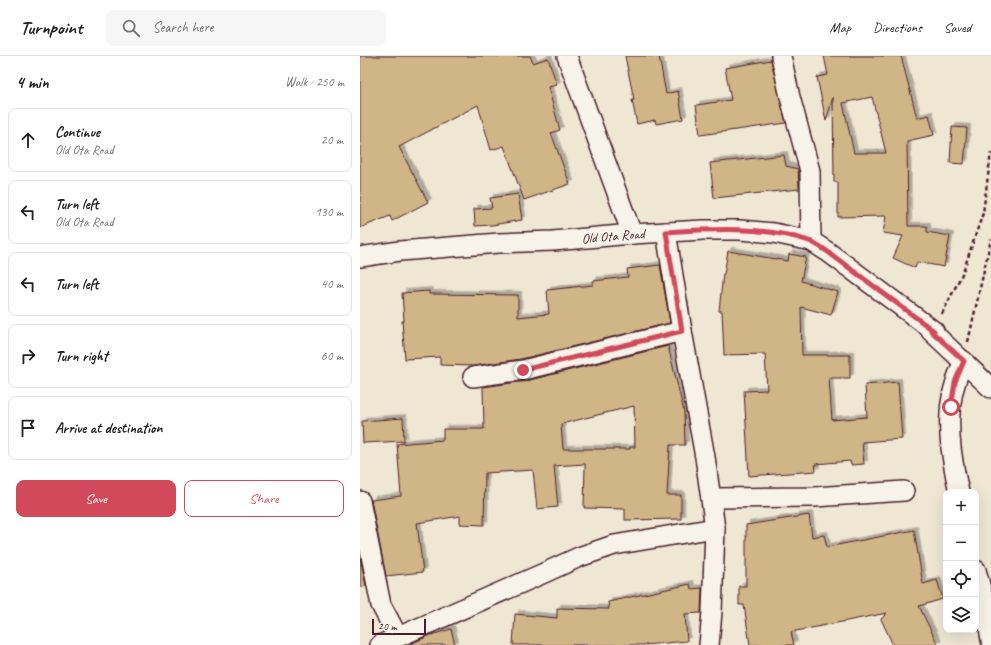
<!DOCTYPE html>
<html lang="en">
<head>
<meta charset="utf-8">
<style>
	:root { --surface:#fff; --page:#f6f6f6; --text:#202124; --muted:#757577; --line:#e0e0e0; --accent:#d1495b }
	body { margin:0; font-family:Caveat,sans-serif; background:var(--page); color:var(--text) }
	.controls { position:absolute; right:12px; bottom:12px; display:grid; overflow:hidden; border-radius:8px; box-shadow:0 4px 16px #0002 }
	.controls button { width:36px; height:36px; display:grid; place-items:center; padding:0; border:0; border-bottom:1px solid var(--line); background:var(--surface); color:var(--text); font:20px sans-serif }
	.scale { position:absolute; left:12px; bottom:10px; width:54px; box-sizing:border-box; padding-left:4px; border:2px solid #4a1f2b; border-top:0; font-size:11px; line-height:14px; white-space:nowrap; color:#4a1f2b; -webkit-text-stroke:3px #f7f3e8; paint-order:stroke }
	.stop { position:absolute; width:12px; height:12px; margin:-9px; border:3px solid #d1495b; border-radius:50%; background:#fff }
	.stop.end { background:#d1495b; border-color:#fff; box-shadow:0 1px 4px #0008 }
	.list { margin:0; padding:0; list-style:none }
	h2 { display:flex; justify-content:space-between; align-items:center; height:52px; margin:0; padding:0 16px; font-size:17px }
	h2 small { font-size:13px; font-weight:400; color:var(--muted) }
	.list li { display:grid; grid-template-columns:26px 1fr auto; gap:12px; align-items:center; box-sizing:border-box; height:64px; margin:0 8px 8px; padding:0 8px; border:1px solid var(--line); border-radius:8px }
	.list b { display:block; font-size:15px; white-space:nowrap }
	.list p { margin:0; font-size:13px; white-space:nowrap; color:var(--muted) }
	.list em { font-size:13px; font-style:normal; color:var(--muted) }
	.actions { display:flex; gap:8px; padding:12px 16px }
	.actions a { flex:1; padding:9px 0; border:1px solid var(--accent); border-radius:8px; text-align:center; font-size:14px; color:var(--accent) }
	.actions .main { background:var(--accent); color:#fff }
	.icon { flex:none; width:22px; height:22px; fill:none; stroke:currentColor; stroke-width:2; stroke-linecap:round; stroke-linejoin:round }
	.map { position:relative; flex:none; width:631px; height:589px; overflow:hidden }
	header { display:flex; align-items:center; gap:24px; box-sizing:border-box; height:56px; padding:0 20px; background:var(--surface); border-bottom:1px solid var(--line) }
	header strong { font-size:19px }
	nav { display:flex; gap:22px; margin-inline-start:auto; font-size:14px }
	.search { width:280px; height:36px; background:var(--page); display:flex; align-items:center; gap:10px; box-sizing:border-box; padding:0 14px; border-radius:8px; color:var(--muted); font-size:15px }
	main { display:flex }
	aside { flex:1; background:var(--surface) }
	.map>svg:first-child { display:block }
</style>
</head>
<body>
<header>
<strong>Turnpoint</strong>
<div class="search"><svg class="icon" aria-label="search" viewBox="0 0 24 24"><circle cx="10" cy="10" r="6"/><path d="M15 15l6 6"/></svg>Search here</div>
<nav><a>Map</a><a>Directions</a><a>Saved</a></nav>
</header>
<main>
<aside>
<h2>4 min<small>Walk · 250 m</small></h2>
<ul class="list">
<li><svg class="icon" aria-label="ahead" viewBox="0 0 24 24"><path d="M12 20V5M6 11l6-6 6 6"/></svg><div><b>Continue</b><p>Old Ota Road</p></div><em>20 m</em></li>
<li><svg class="icon" aria-label="left" viewBox="0 0 24 24"><path d="M17 20v-9H6M10 6l-5 5 5 5"/></svg><div><b>Turn left</b><p>Old Ota Road</p></div><em>130 m</em></li>
<li><svg class="icon" aria-label="left" viewBox="0 0 24 24"><path d="M17 20v-9H6M10 6l-5 5 5 5"/></svg><div><b>Turn left</b></div><em>40 m</em></li>
<li><svg class="icon" aria-label="right" viewBox="0 0 24 24"><path d="M7 20v-9h11M14 6l5 5-5 5"/></svg><div><b>Turn right</b></div><em>60 m</em></li>
<li><svg class="icon" aria-label="arrive" viewBox="0 0 24 24"><path d="M6 21V4h12l-3 4 3 4H6"/></svg><div><b>Arrive at destination</b></div></li>
</ul>
<div class="actions"><a class="main">Save</a><a>Share</a></div>
</aside>
<div class="map">
<svg width="631" height="589" viewBox="0 0 631 589">
	<defs>
		<filter id="shadow"><feDropShadow dx="3.5" dy="-3.5" stdDeviation="0" flood-color="#0004"/></filter>
	</defs>
	<rect width="100%" height="100%" fill="#efe7d4"/>
	<filter id="ink" filterUnits="userSpaceOnUse"><feTurbulence type="fractalNoise" baseFrequency=".025" numOctaves="2"/><feDisplacementMap in="SourceGraphic" scale="8" xChannelSelector="R" yChannelSelector="G"/><feConvolveMatrix kernelMatrix="1 2 1 2 8 2 1 2 1" color-interpolation-filters="sRGB"/></filter>
	<g filter="url(#ink)">
		<!-- building -->
		<path fill="#d0b586" stroke="#4a1f2b" fill-rule="evenodd" filter="url(#shadow)" d="M0,0H170L173,7L188,2L197,29L188,31L200,74L191,77L210,128L164,144L144,90L131,94L118,49L39,91L68,146L32,165L30,160L0,172Z
			M265,0H299L306,38L318,35L323,63L296,68L295,64L277,68L272,44H274Z
			M464,0H541L557,62L569,59L574,79L547,85L548,170H567V176L590,180L584,211L557,206L555,212L533,202L543,180L523,177L526,160L478,161V126H474L473,41L466,65L457,21L468,19ZM512,41L526,97H494L483,47Z
			M411,4L426,67L340,79L336,49L371,44L365,12Z
			M592,71L607,72L604,108L590,107Z
			M424,99L426,110L438,113L439,133L354,142L350,107Z
			M158,138L162,164L132,169L115,170L114,153L132,152L130,142Z
			M368,195L428,205L429,198L446,201L441,225L478,236L471,259L441,251L442,299H490V322H469L472,364L507,361L505,329L538,326L542,383L502,386L504,408L491,409L490,405L455,408L456,415L389,420L384,335L407,334L405,298L364,299L362,255H359L363,218H364Z
			M300,209L310,267L161,303L113,310L80,309V301L45,303L42,265H44L42,237L69,235V238L158,239V261L189,258L187,234L233,229V225L268,221L267,213Z
			M308,290L324,356L325,389H310L307,439H321V463L265,464V453L224,452L225,408L194,410L198,451L177,453L173,414L125,417L124,469L100,468V460L57,467L63,516L26,520L11,444L41,440L37,388L83,384V373H124L123,331L166,325ZM274,350L275,391H270V393H203L201,368Z
			M43,362L44,385L3,387L2,365Z
			M449,459L452,481L464,479L467,491L554,474L563,528L577,524L583,543L559,550L578,589H533L521,563L527,557L431,576L434,589H390L384,549H379V530H386V469Z
			M0,501L6,530L0,531Z
			M330,528L331,533L342,532L341,555V557L325,558L327,585L284,589H153L155,558L197,562V552L249,553L248,546Z
			M91,573L95,589H50V588L71,579Z"/>
		<g fill="none" stroke-linecap="round" stroke-linejoin="round">
			<!-- minor casing -->
			<g stroke="#4a1f2b" stroke-width="22">
				<g id="minor">
					<path d="M207,0L272,178"/>
					<path d="M421,0L430,41L450,115L451,185"/>
					<path d="M306,176L322,275L345,401L355,472L352,556L349,589"/>
					<path id="s1" d="M0,201L40,195L139,187L193,185L272,178L343,174H380L414,177L451,185L468,196L574,275H571L631,332"/>
					<path d="M113,321L163,314L322,275"/>
					<path d="M599,436C591,401 584,360 596,325C598,318 601,312 604,305"/>
					<path d="M351,442L454,441L544,435"/>
					<path d="M0,445L21,549L38,581"/>
					<path d="M616,514L626,552L631,584"/>
					<path d="M20,589L184,517L219,501L254,489L355,472"/>
				</g>
			</g>
			<!-- path -->
			<path stroke="#4a1f2b" stroke-width="2.5" stroke-dasharray="4 3" stroke-linecap="butt" d="M582,258L603,216L623,157L631,97
				M608,286L631,183"/>
			<!-- minor -->
			<use href="#minor" stroke="#f7f3e8" stroke-width="19"/>
		</g>
	</g>
	<g fill="none" stroke-linecap="round" stroke-linejoin="round" filter="url(#ink)">
		<!-- route -->
		<path stroke="#d1495b" stroke-width="5" d="M163,314L322,275L306,176C353,173 404,170 449,185C456,187 462,192 468,196L574,275H571L604,305L595,326L591,351"/>
	</g>
	<g text-anchor="middle" stroke-width="3" stroke-linejoin="round" paint-order="stroke">
		<!-- street labels -->
		<g font-size="14" fill="#4a1f2b" stroke="#f7f3e8">
			<text dy="5" stroke="none"><textPath href="#s1" startOffset="254">Old Ota Road</textPath></text>
		</g>
	</g>
</svg>
<div class="controls">
<button>+</button>
<button>−</button>
<button><svg class="icon" aria-label="locate" viewBox="0 0 24 24"><circle cx="12" cy="12" r="6"/><path d="M12 2v4M12 18v4M2 12h4M18 12h4"/></svg></button>
<button><svg class="icon" aria-label="layers" viewBox="0 0 24 24"><path d="M12 4l9 5-9 5-9-5zM3 14l9 5 9-5"/></svg></button>
</div>
<div class="scale">20 m</div>
<div class="stop" style="left:591px;top:351px"></div>
<div class="stop end" style="left:163px;top:314px"></div>
</div>
</main>
</body>
</html>
